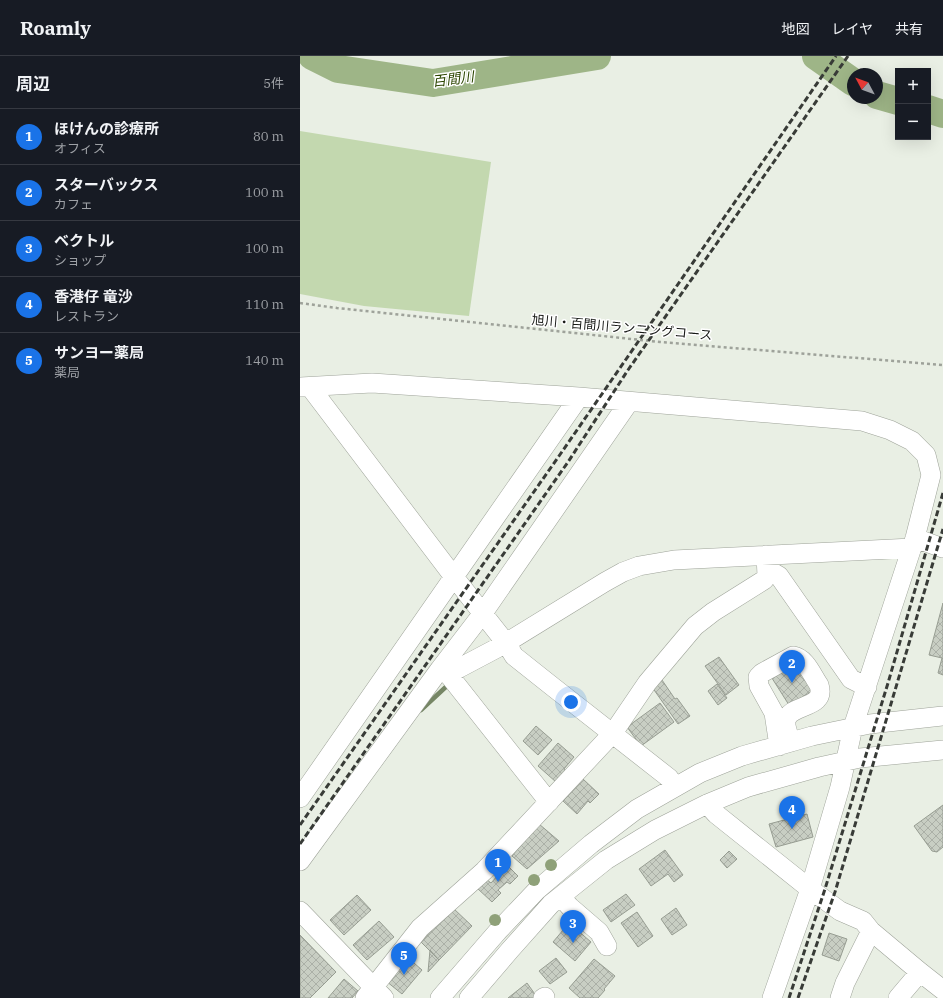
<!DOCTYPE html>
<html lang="ja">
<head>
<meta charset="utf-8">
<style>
	:root { --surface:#171b24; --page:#20242c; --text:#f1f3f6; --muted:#9ea1a6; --line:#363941; --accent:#1a73e8 }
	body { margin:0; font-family:"IBM Plex Serif","Noto Sans JP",serif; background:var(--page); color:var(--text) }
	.controls { position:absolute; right:12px; top:12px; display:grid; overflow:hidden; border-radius:0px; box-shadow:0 4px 16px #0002 }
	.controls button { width:36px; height:36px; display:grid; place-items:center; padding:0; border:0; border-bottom:1px solid var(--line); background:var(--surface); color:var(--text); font:20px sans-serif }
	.compass { position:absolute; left:547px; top:12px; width:36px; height:36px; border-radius:50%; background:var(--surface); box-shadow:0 4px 16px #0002; rotate:311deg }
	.you { position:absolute; left:271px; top:646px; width:14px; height:14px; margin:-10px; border:3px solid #fff; border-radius:50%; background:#1a73e8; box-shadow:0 0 0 6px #1a73e833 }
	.badge { display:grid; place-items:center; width:26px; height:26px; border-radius:50%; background:var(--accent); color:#fff; font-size:13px; font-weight:700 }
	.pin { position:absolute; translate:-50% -33px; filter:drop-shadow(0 1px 2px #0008) }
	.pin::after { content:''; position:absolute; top:21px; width:14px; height:12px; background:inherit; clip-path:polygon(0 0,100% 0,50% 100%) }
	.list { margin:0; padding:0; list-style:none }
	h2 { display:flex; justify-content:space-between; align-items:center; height:52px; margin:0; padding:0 16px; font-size:17px }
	h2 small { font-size:13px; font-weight:400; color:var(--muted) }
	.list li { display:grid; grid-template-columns:26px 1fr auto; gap:12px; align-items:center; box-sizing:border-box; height:56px; padding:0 16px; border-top:1px solid var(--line) }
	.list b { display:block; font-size:15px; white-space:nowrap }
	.list p { margin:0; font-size:13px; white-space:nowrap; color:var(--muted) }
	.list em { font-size:13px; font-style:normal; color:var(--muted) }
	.map { position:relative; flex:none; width:643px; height:942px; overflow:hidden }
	header { display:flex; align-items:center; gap:24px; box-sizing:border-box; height:56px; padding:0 20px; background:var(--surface); border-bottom:1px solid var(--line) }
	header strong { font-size:19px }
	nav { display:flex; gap:22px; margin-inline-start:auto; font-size:14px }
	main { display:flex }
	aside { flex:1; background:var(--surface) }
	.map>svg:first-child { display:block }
</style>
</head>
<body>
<header>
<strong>Roamly</strong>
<nav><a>地図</a><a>レイヤ</a><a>共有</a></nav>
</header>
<main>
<aside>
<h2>周辺<small>5件</small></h2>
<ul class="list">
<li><span class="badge">1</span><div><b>ほけんの診療所</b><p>オフィス</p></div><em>80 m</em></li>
<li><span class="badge">2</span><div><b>スターバックス</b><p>カフェ</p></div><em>100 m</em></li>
<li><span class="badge">3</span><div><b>ベクトル</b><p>ショップ</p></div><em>100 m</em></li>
<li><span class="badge">4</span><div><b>香港仔 竜沙</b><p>レストラン</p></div><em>110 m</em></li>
<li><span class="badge">5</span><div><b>サンヨー薬局</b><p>薬局</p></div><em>140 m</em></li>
</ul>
</aside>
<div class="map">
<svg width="643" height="942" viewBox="0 0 643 942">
	<defs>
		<pattern id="building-cross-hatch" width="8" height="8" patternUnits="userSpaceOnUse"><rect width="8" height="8" fill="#c8cec3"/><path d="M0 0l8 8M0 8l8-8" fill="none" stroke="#abb0a7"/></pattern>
	</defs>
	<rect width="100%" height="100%" fill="#e9efe4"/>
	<!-- green -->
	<path fill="#c3d8af" d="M0,75L191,106L169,260L64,250L0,238Z"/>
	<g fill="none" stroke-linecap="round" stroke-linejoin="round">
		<!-- stream -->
		<path stroke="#768665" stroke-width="4.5" d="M121,654L149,628"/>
		<!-- river -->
		<path stroke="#9eb587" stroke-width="28" d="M12,0L38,13L133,27L297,0
			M516,0L553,26
			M577,39L598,45
			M628,53L643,58"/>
	</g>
	<!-- building -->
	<path fill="url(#building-cross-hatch)" stroke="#979d92" d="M643,547V619L638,617L642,602L629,599Z
		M419,601L439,629L426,639L405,610Z
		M497,602L516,633L489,649L470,619Z
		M362,624L375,643L377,642L390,660L378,668L352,631Z
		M417,628L427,642L418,649L408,635Z
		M360,647L374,666L341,690L327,671Z
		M236,670L252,684L238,699L223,685Z
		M258,687L274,701L264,713L266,716L256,726L238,710Z
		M283,723L299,738L290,747L288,745L277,758L263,745Z
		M643,749V791L637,796L632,795L614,770Z
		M507,758L513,781L476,791L469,768Z
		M239,768L259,785L227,813L212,800Z
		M365,794L383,819L374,826L368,818L351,830L339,813Z
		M429,795L437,803L427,812L420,804Z
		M203,805L218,820L210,828L207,826L198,834L201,837L192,846L177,832L186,823L191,827L199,818L195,814Z
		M326,838L335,849L311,866L303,854Z
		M57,839L71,854L44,879L30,864Z
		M153,852L172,870L139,904L121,886Z
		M376,852L387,869L372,879L361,863Z
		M337,856L353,880L338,891L321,867Z
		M79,865L94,881L67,904L53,889Z
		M269,867L291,886L275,905L253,886Z
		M529,877L547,883L539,905L522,899Z
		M0,879L36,916L10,942H0Z
		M130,894L139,904L128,916Z
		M106,900L122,914L102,938L86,925Z
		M256,902L267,916L250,928L239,915Z
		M294,903L315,920L304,933L305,934L298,942H280L269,932Z
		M44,923L58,935L52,942H28Z
		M227,927L237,941L235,942H208Z"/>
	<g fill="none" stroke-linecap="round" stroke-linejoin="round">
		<!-- minor casing -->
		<g stroke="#9ea399" stroke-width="20">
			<path id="minor" d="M0,331L72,327L279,341L562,365L590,374L612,385L626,399L631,419L615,482L553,671L540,731L510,833L472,942
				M10,331L154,521L206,587L214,600L253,631L369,722L375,731
				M615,482L643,492
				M467,513L479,520L551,623L567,631
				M140,613L148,618L201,590L305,526L323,516L339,510L374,504L612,492
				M148,618L249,746
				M479,690L474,657L459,630L458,621L462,617L493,600C506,602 512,619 519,629C527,654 489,647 486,665C485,671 489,680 491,686
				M0,742L279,341
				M407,748L416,758L510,833L540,855L563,865L571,875L620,916L643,934
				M0,805L140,613L183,557L329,346
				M261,841L270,851L299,876L307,890
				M0,855L84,942
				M65,942L120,872L184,815L313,677L347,627L395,570L413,556L464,524L467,520L466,499
				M140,942L198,875L237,834L291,788L337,753L400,717L442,700L512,680L570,668L643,660
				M169,942L210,894L251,848L306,804L355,774L407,748L448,731L519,711L560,702L643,694
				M243,942L245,941
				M540,942L545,927L571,875
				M598,942L620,916"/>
		</g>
		<!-- path -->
		<path stroke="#9ea29a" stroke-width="2.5" stroke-dasharray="3 3" stroke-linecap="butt" d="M0,247L37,252L360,286L643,309"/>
		<!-- minor -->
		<use href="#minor" stroke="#fff" stroke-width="19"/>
		<!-- rail -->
		<path stroke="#383b37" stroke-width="3" stroke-dasharray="6 3" stroke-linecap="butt" d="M0,769L259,400L536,0
			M0,788L268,406L328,314L548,0
			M489,942L525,833L588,627L643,437
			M498,942L535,836L643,473"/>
	</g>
	<!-- trees -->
	<g fill="#8fa179">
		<circle cx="251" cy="809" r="6"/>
		<circle cx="234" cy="824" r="6"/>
		<circle cx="195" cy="864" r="6"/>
		<circle cx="275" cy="868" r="6"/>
	</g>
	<g text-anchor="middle" stroke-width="3" stroke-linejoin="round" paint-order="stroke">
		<!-- street labels -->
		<g font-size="13" fill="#181a17" stroke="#fff">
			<text transform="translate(322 271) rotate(5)" y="5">旭川・百間川ランニングコース</text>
		</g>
		<!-- water labels -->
		<g font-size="14" font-style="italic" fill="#2c4600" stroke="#fff">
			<text transform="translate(153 23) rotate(-7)" y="5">百間川</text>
		</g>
	</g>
</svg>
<div class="controls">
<button>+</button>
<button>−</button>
</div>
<svg class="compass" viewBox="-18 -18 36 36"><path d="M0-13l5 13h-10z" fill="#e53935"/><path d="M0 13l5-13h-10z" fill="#9ea1a6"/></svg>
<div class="you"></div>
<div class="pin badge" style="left:198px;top:826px">1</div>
<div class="pin badge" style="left:492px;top:627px">2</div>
<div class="pin badge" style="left:273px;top:887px">3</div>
<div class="pin badge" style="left:492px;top:773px">4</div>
<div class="pin badge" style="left:104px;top:919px">5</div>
</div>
</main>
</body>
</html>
